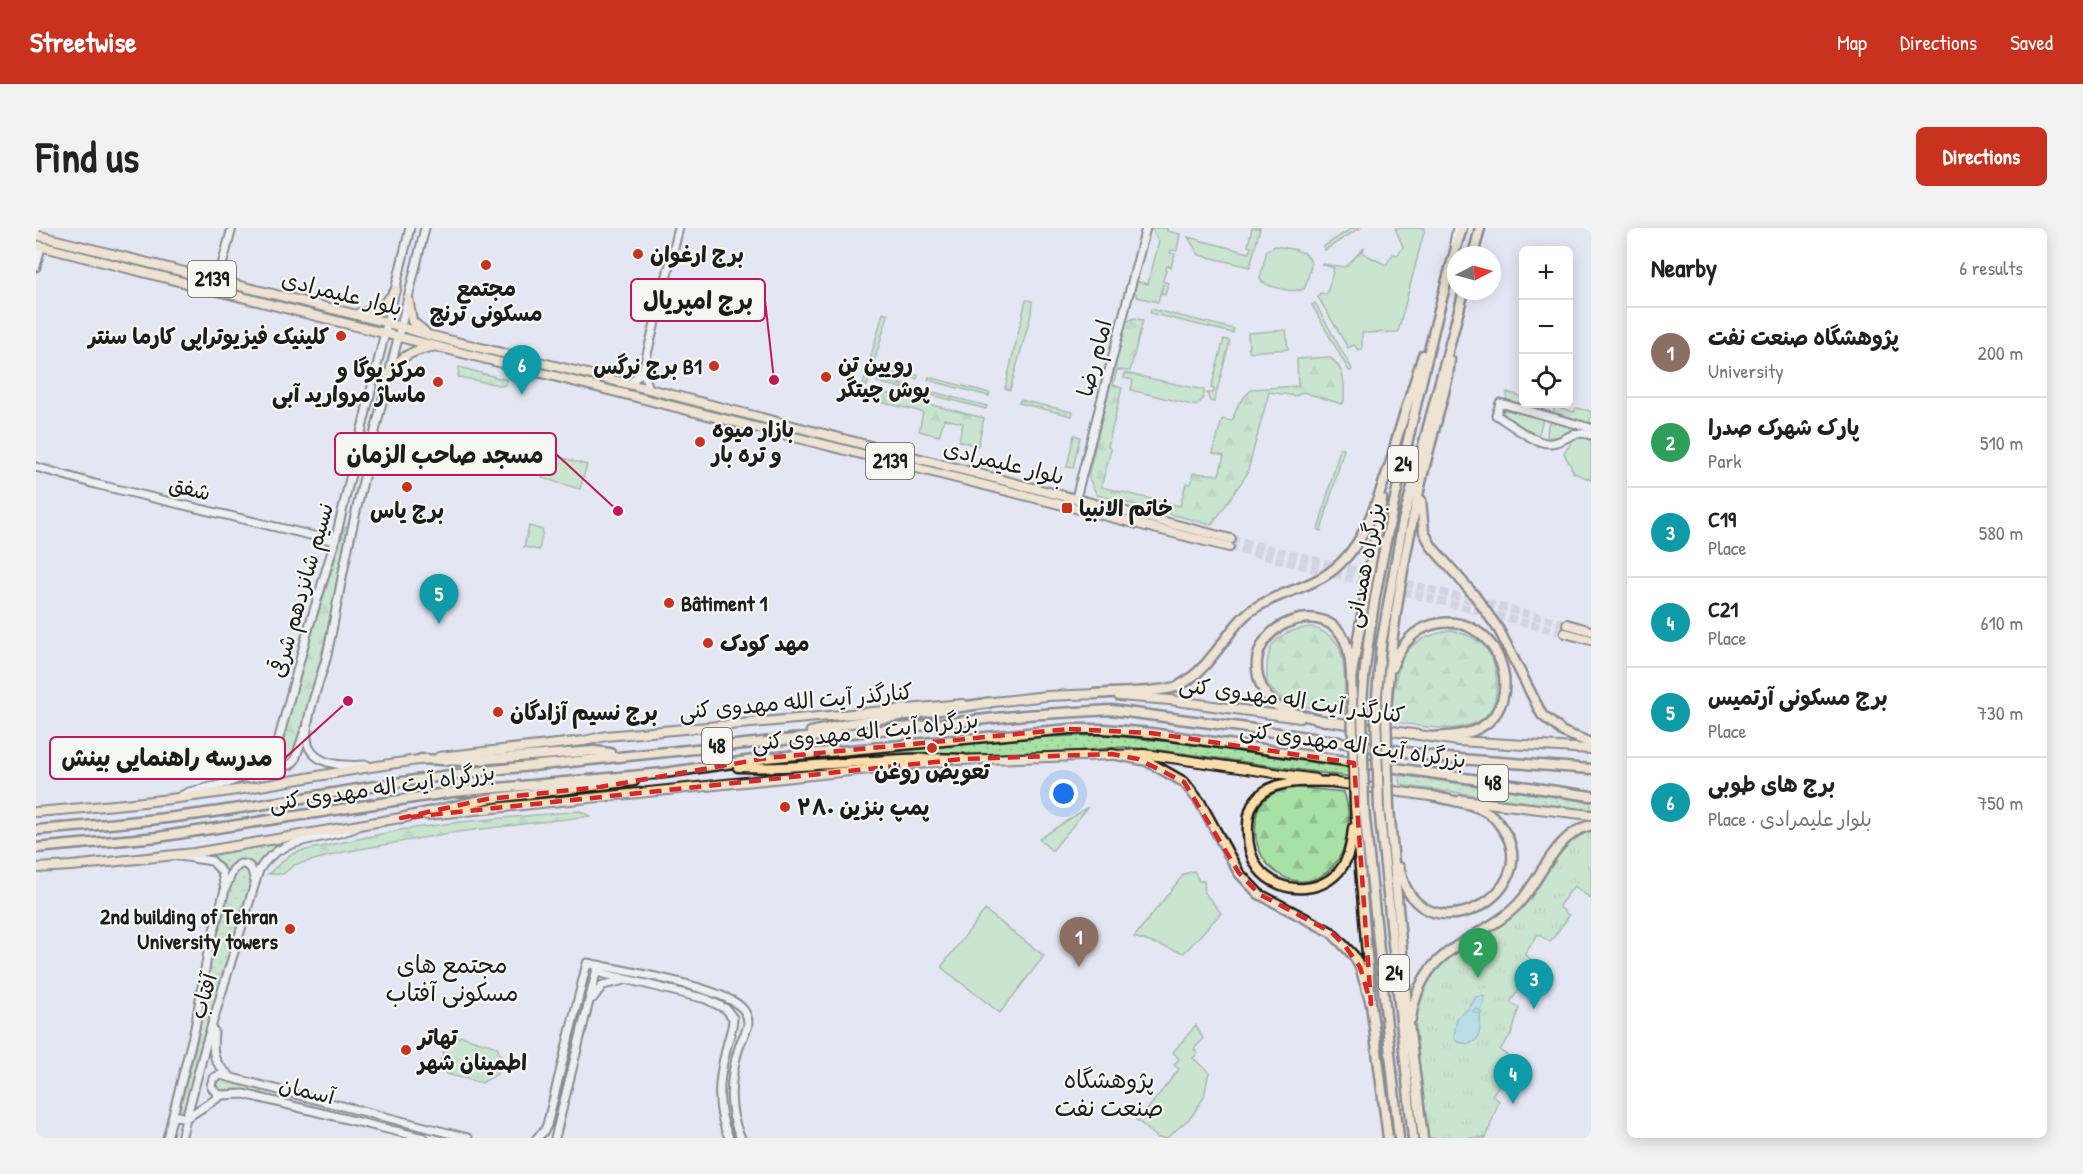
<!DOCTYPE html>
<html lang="en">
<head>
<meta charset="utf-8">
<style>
	:root { --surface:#fff; --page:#f2f2f2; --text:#222; --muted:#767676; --line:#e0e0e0; --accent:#c8321e }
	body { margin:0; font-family:"Patrick Hand","Playpen Sans Arabic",sans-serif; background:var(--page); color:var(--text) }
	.controls { position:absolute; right:18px; top:18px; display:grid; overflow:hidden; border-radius:9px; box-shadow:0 3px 15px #0003 }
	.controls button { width:54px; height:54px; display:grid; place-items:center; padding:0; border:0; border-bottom:2px solid var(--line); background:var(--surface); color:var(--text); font:30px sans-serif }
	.compass { position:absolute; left:1411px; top:18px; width:54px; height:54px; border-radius:50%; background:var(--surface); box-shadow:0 3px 15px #0003; rotate:84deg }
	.you { position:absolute; left:1028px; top:566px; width:21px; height:21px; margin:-15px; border:4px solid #fff; border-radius:50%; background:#1a73e8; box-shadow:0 0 0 9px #1a73e833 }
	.badge { display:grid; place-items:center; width:39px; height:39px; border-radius:50%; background:var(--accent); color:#fff; font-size:20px; font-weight:700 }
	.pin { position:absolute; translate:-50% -50px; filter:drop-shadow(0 2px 3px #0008) }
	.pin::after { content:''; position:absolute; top:32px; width:21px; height:18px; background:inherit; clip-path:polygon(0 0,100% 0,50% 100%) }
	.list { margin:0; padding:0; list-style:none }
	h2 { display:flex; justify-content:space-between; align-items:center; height:78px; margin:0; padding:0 24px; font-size:26px }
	h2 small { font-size:20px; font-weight:400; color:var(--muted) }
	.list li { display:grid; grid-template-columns:39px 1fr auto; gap:18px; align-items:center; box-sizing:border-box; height:90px; padding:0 24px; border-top:2px solid var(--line) }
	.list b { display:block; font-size:22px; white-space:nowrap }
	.list p { margin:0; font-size:20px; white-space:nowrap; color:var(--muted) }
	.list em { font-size:20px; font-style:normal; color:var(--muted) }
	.icon { flex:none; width:33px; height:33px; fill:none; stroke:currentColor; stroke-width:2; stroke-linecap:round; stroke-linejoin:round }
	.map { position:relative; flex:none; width:1555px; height:910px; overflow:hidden; border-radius:9px }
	header { display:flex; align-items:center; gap:36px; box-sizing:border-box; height:84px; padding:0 30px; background:var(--accent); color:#fff }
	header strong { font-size:28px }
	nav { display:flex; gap:33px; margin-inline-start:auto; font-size:21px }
	.intro { display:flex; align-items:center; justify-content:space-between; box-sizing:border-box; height:144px; padding:0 36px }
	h1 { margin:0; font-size:42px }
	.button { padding:15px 27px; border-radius:9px; background:var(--accent); color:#fff; font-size:21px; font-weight:700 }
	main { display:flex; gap:36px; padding:0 36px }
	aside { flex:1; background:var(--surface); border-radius:9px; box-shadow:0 3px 15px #0003 }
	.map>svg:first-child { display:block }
</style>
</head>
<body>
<header>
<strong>Streetwise</strong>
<nav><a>Map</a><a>Directions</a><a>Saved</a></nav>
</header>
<div class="intro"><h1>Find us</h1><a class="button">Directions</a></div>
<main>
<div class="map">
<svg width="1555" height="910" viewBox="0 0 1555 910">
	<defs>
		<pattern id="forest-firs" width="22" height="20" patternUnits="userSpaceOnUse" patternTransform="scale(1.5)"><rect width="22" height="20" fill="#a8e1a5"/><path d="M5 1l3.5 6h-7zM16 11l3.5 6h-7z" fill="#90c08d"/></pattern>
		<pattern id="park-tufts" width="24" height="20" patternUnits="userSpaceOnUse" patternTransform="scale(1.5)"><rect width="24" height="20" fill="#a8e1a5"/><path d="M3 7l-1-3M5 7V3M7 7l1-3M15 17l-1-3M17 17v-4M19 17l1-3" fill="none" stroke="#90c08d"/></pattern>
		<pattern id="garden-dots" width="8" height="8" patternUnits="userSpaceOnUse" patternTransform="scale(1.5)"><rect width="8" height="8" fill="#a8e1a5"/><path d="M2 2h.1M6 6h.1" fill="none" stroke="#90c08d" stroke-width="1.8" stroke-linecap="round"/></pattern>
	</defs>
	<rect width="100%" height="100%" fill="#e4e7f3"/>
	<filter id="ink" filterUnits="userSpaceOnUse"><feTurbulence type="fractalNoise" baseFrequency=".0167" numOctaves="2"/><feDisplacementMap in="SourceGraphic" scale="12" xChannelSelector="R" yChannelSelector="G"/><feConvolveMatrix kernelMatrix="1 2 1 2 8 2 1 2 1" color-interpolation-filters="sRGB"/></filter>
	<g filter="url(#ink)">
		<!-- grass -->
		<path fill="#a8e1a5" stroke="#627e60" stroke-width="1.5" d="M1115,0H1131V3L1144,6L1141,23L1135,22L1134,25L1139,26L1135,39L1131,38L1127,53L1132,55L1129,67L1125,66L1127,56L1122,74L1101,69L1098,61L1099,53L1112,56L1123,14Z
			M1216,0H1224L1214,39L1163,27L1152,9L1213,25L1215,19L1212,18Z
			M1316,0H1324L1289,22L1287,19Z
			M1359,0H1389L1362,104L1326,105V121L1322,122L1318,117L1312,120L1282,69L1284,65L1291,66L1298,40L1285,36L1309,39L1328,20L1327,25L1350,37L1357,26L1362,27L1367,19Z
			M0,10L331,93L330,96L0,13Z
			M1239,18C1254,21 1279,21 1274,42C1272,49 1271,55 1268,61C1256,65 1237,60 1226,54L1224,50L1231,22Z
			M990,72L996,73L995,86L974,162L969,160Z
			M1279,75L1316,141L1315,143H1313L1276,77Z
			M1115,81L1198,101L1197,105L1114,85Z
			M1250,102L1252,121L1213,124L1212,105Z
			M1188,111L1194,113L1178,174L1174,173L1171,165H1177L1178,161L1175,160Z
			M1089,145L1168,162L1167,171L1160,178L1095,162L1097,152L1088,150Z
			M1471,164L1487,169L1488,176H1509L1506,183L1470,172Z
			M1468,178L1505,188L1507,191L1503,206L1499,207L1468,189Z
			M1519,178L1538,184L1540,180L1555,183L1554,196L1517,185Z
			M1519,192L1555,202V205L1544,201L1528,208L1511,210L1512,197Z
			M1540,208L1555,211V252L1538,245L1528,225Z
			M1304,220L1308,221L1285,303L1282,302Z
			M513,226L551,237L544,261L506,250Z
			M493,298L507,302L503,322L488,319Z
			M1052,579L1016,623L1003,611Z
			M1158,643L1163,653H1168L1169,665L1185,685L1148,725L1098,709L1148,646Z
			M949,682L1008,728L964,785L905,739Z
			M1160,797L1167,811L1158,821L1162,825L1157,830L1173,844L1168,869L1156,888L1131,910H1122L1090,883L1094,877L1107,887L1143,841L1138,837L1143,831L1137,824Z"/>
		<!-- forest -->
		<path fill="url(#forest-firs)" stroke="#627e60" stroke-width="1.5" d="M847,85L852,87L831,158L827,157Z
			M1098,90L1107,92L1094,143L1081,142L1077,157L1086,160L1072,218L1075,222L1065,259L1144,278L1150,255L1155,256L1157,245L1183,247L1188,228L1177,225L1186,191L1196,193L1203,175L1216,161L1262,158L1261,131L1293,129C1309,139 1309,157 1308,173L1306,176L1267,164L1260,168L1233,164L1211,246L1176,297L1061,267L1052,248L1090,94Z
			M845,139L882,147L881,151L844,142Z
			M893,149L954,165L953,168L892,152Z
			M842,151L879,159L878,163L841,154Z
			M889,162L951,178L950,181L888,165Z
			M829,163H840L948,190L942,218L923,213L927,195L908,191L903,208L883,203L887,184L827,170L826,168Z
			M984,172L1037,184L1036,188L983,175Z
			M1038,207L1044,209L1037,240L1031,239Z
			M309,299H313C297,378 281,455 256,531H248L245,525L247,513L270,425Z
			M1276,399C1285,403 1294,406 1300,414C1310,426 1309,468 1309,485L1248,475C1243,469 1236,463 1232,457C1230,452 1231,443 1231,438C1232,410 1251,401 1276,399Z
			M1415,402C1427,406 1439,408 1448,418C1463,434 1466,471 1450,488C1446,493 1435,497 1429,498C1408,504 1381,497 1359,494C1354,482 1356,469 1359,456C1365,419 1379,410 1415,402Z
			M1256,559L1308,564C1315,585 1314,612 1302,631C1274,677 1213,645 1220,594C1220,587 1222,578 1227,573C1235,565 1246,562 1256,559Z
			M544,583L554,588L414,605L308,624L258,637L247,646H232L254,627L261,624L364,602L424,594Z"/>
		<!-- park -->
		<path fill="url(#park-tufts)" stroke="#627e60" stroke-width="1.5" d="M1555,602V671L1538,658L1523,678L1533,688L1514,714L1502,706L1489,726L1501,737L1474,774L1483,780L1476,805L1464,822L1482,835L1467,858L1464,857L1456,867L1463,873L1450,910H1390C1385,857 1361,771 1407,732C1429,713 1458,705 1479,684C1498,666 1508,642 1525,622C1533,613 1545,608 1555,602Z
			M425,808L461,819L466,832L461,846L446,855L411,846L405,833L409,815Z"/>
		<!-- garden -->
		<path fill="url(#garden-dots)" stroke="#627e60" stroke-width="1.5" d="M423,139L471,152L468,158L422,149Z
			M1068,507L1146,515L1314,540L1315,549L1123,522L1088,519L1027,524L907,527L730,537L987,510Z
			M1362,547L1555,574V582L1369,558L1365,556Z
			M292,605C258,613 241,612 220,642L211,633L199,635L195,640L190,656C187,631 178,633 156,629L224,619Z
			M204,639L213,641L216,651L215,658L189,752L167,809L148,882L146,883L144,880L162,811L172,735L195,652L199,644Z
			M185,851L226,862V866L200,861L183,862L180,856Z"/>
		<!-- water -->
		<path fill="#83d4da" stroke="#5a8a8e" stroke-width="1.5" d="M1448,768V775L1445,783L1439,781L1437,783L1439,785H1445C1442,798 1448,811 1433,816L1421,814L1418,808L1421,790L1434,779L1440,769Z"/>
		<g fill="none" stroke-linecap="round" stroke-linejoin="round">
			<!-- primary-tunnel -->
			<path stroke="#bcbec8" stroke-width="8" stroke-dasharray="8 4" stroke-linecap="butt" d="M1195,311L1531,396
				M1193,319L1529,405"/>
			<!-- secondary casing -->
			<g stroke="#1c1c1c" stroke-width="11">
				<path id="secondary" d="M1418,15L1421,0
					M0,39L5,19
					M182,52L196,0
					M607,142L613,161
					M594,156L607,142L643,0
					M1555,200L1464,175L1460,187C1473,195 1500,217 1515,215C1533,213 1534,201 1555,207
					M0,239L59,256L299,313
					M1040,270L1110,0
					M243,512L242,532L244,536L254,537L259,532L269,502
					M331,537C313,538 282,539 273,519C264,499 286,449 291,427C299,390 305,352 313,315C336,209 364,105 389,0
					M143,569L153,564L192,555L208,548L231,531L243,510L272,402L299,313L374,0
					M190,659L197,642L204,636C214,635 217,642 218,651
					M561,744L670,771L690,781L697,790
					M557,770L567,757L589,752
					M178,803C176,825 176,834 194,848
					M186,867L181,866L175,858L177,850L184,847L432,910
					M137,887L150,890L186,867L208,866L388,910
					M131,910L159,800L172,724L189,662L186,644L176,633L144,628
					M145,910L170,816L223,642C244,607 285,614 319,600
					M501,910L508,903L511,897L551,735C585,742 683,758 705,779C709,783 712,789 712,795C712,802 706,810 704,816C694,847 690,880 705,910
					M519,910L562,737
					M693,910C680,881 682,853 690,822C692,811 697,801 697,790"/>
			</g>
			<!-- primary casing -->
			<g stroke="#1c1c1c" stroke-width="12">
				<path id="primary" d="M0,7L345,93L392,107L613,161L1195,311
					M0,17L1193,319
					M372,70L376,93L389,104
					M323,85C341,85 349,76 360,62
					M353,145C364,129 377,122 396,119
					M1531,396L1555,403
					M1529,405L1555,412
					M1083,468L1134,472L1264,490
					M948,475L1011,468L1062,466
					M1285,492L1422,513L1555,521
					M403,529L548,513L570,508L927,476
					M922,532L1108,526L1280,551
					M1294,554L1401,569
					M1425,572L1555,587
					M0,584C63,579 125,573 187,564C255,554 322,539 391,531
					M391,587L910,533
					M0,640L35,638L158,625L370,589"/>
			</g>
			<!-- highway casing -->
			<g stroke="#1c1c1c" stroke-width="13">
				<path id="highway" d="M1437,27L1444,0
					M1354,238L1360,213L1387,127
					M1385,272L1388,304L1396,319L1439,368L1463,402L1506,487L1527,504L1555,515
					M1356,440C1361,424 1373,406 1390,399C1460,372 1500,478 1437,503C1425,508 1409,508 1396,509
					M1315,451L1346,271
					M1058,466C1077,464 1131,465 1144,457C1157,450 1169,438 1178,426C1190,412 1198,396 1213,384C1233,369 1257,364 1279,353C1326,331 1339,278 1355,233
					M1326,475C1332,387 1352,302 1371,216C1388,144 1404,71 1426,0
					M1340,481L1345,417L1367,293L1428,63
					M1350,485C1354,407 1368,327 1386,250C1394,216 1404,182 1412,148L1414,132
					M1289,493C1274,489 1255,486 1241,478C1230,470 1225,461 1222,448C1210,397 1288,367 1309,413C1316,430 1315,454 1316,473
					M775,504L815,495L952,475
					M1076,526L1111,533L1148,554L1164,574L1203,645L1223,666L1295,704L1318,728L1324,739L1335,776
					M385,531L429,533L558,523L574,525
					M702,539C777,542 852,527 927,531
					M1298,554C1264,553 1213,549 1212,597C1211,612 1213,627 1222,640C1245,670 1295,666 1310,632C1315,621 1316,611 1317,600
					M1319,579L1335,776L1352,910
					M1343,579L1377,910
					M1353,580L1372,789L1387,910
					M1328,581L1363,910
					M365,590L451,571L598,553
					M0,602C68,597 136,591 204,580C285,568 365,552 447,543L989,487L1075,482L1204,499L1410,530L1555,541
					M0,620L122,609L417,564L628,545L731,530L1033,501H1068L1115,505L1555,568
					M1363,639C1366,648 1367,657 1373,665C1407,717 1499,664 1471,608C1466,600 1462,592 1454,586C1438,575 1415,573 1397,568
					M1375,791C1378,771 1384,752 1398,737C1423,710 1460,701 1484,674C1506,649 1519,606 1555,597"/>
			</g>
			<!-- secondary -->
			<use href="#secondary" stroke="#f6f6f2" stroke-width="7"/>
			<!-- primary -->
			<use href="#primary" stroke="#faddab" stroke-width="8"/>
			<!-- highway -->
			<use href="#highway" stroke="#faddab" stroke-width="8"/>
			<!-- highway-bridge casing -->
			<g stroke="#1c1c1c" stroke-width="13" stroke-linecap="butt">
				<path id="highway-bridge" d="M1316,473L1319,579
					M1326,475L1328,581
					M1340,481L1343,579
					M1350,485L1353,580"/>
			</g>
			<!-- highway-bridge -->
			<use href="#highway-bridge" stroke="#faddab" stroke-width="8"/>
		</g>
	</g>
	<!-- marked area -->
	<path d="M0 0H1555V910H0ZM1033,501L1115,505L1318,535L1335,776L1324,739L1309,718L1295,704L1223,666L1203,645L1148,554L1102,531L1076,526L927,531L365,590L451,571L564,559L731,530Z" fill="#e4e7f3" fill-opacity=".55" fill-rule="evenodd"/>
	<path fill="none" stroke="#d62828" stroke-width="4.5" stroke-dasharray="12 8" stroke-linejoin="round" d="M1033,501L1115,505L1318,535L1335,776L1324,739L1309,718L1295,704L1223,666L1203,645L1148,554L1102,531L1076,526L927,531L365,590L451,571L564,559L731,530Z"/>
	<!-- markers -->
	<g fill="#c8321e" stroke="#f6f6f2" stroke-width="2">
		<circle cx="602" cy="26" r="6"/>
		<circle cx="450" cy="37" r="6"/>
		<circle cx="305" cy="108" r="6"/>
		<circle cx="678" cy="138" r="6"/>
		<circle cx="790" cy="149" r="6"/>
		<circle cx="402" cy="154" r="6"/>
		<circle cx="664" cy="214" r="6"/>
		<circle cx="371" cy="259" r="6"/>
		<rect x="1025" y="274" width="12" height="12" rx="3"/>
		<circle cx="633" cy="375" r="6"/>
		<circle cx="672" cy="415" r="6"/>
		<circle cx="462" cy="484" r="6"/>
		<circle cx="896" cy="520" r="6"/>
		<circle cx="749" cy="579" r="6"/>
		<circle cx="254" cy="701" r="6"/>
		<circle cx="370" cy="822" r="6"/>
	</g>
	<g text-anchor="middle" stroke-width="4.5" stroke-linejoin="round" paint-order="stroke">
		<!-- shield labels -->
		<g fill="#f6f6f2" stroke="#5d5d5c" stroke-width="1.5">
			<rect x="152" y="33" width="48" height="36" rx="4.5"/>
			<rect x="830" y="215" width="48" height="36" rx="4.5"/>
			<rect x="1352" y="218" width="30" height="36" rx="4.5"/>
			<rect x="666" y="500" width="30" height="36" rx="4.5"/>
			<rect x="1442" y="537" width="30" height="36" rx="4.5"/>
			<rect x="1343" y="727" width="30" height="36" rx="4.5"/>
		</g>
		<g font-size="21" font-weight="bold" fill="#1c1c1c">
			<text x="176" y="58">2139</text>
			<text x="854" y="240">2139</text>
			<text x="1367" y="243">24</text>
			<text x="681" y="525">48</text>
			<text x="1457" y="562">48</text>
			<text x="1358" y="752">24</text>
		</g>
		<!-- poi labels -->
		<g font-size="22" font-weight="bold" fill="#1c1c1c" stroke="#f6f6f2" text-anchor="start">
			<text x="614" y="34">برج ارغوان</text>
			<text x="450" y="68" text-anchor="middle">مجتمع<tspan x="450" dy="25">مسکونی ترنج</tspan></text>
			<text x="293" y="116" text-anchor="end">کلینیک فیزیوتراپی کارما سنتر</text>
			<text x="802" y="144">رویین تن<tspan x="802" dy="25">پوش چیتگر</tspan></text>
			<text x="666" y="146" text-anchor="end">برج نرگس B1</text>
			<text x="390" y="149" text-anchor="end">مرکز یوگا و<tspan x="390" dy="25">ماساژ مروارید آبی</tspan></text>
			<text x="676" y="209">بازار میوه<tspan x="676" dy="25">و تره بار</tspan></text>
			<text x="1043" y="288">خاتم الانبیا</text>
			<text x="371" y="290" text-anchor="middle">برج یاس</text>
			<text x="645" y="383">Bâtiment 1</text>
			<text x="684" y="423">مهد کودک</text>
			<text x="474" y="492">برج نسیم آزادگان</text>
			<text x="896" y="551" text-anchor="middle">تعویض روغن</text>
			<text x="761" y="587">پمپ بنزین ۲۸۰</text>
			<text x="242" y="696" text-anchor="end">2nd building of Tehran<tspan x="242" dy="25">University towers</tspan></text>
			<text x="382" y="817">تهاتر<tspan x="382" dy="25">اطمینان شهر</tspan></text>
		</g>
		<!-- street labels -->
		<g font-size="22" fill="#1c1c1c" stroke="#f6f6f2">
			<text transform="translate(306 65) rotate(14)" y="8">بلوار علیمرادی</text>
			<text transform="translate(1058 130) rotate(-75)" y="8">امام رضا</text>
			<text transform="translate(968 234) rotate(14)" y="8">بلوار علیمرادی</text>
			<text transform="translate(154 260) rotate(13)" y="8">شفق</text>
			<text transform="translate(1328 337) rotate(-79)" y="8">بزرگراه همدانی</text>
			<text transform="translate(265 362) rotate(-74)" y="8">نسیم شانزدهم شرقی</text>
			<text transform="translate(1256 471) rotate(8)" y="8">کنارگذر آیت اله مهدوی کنی</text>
			<text transform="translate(760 473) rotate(-5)" y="8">کنارگذر آیت الله مهدوی کنی</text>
			<text transform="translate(829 503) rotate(-6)" y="8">بزرگراه آیت اله مهدوی کنی</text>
			<text transform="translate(1317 516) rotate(8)" y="8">بزرگراه آیت اله مهدوی کنی</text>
			<text transform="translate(346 559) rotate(-8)" y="8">بزرگراه آیت اله مهدوی کنی</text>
			<text transform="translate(167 768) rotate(-73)" y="8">آفتاب</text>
			<text transform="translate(271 862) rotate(14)" y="8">آسمان</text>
		</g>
		<!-- neighbourhood labels -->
		<g font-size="24" fill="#1c1c1c" stroke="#f6f6f2">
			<text x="416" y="745">مجتمع های<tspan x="416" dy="28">مسکونی آفتاب</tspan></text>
			<text x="1073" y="860">پژوهشگاه<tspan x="1073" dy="28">صنعت نفت</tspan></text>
		</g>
	</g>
	<!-- callouts -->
	<path fill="none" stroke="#c2185b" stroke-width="2" d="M738 152L729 72M582 283L520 226M312 473L249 530"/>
	<g fill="#c2185b" stroke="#f6f6f2" stroke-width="2">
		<circle cx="738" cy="152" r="6"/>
		<circle cx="582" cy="283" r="6"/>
		<circle cx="312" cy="473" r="6"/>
	</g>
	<g fill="#f6f6f2" stroke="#c2185b" stroke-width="2">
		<rect x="595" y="51" width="134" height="42" rx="6"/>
		<rect x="299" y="205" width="221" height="42" rx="6"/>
		<rect x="14" y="509" width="235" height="42" rx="6"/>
	</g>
	<g font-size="24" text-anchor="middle" font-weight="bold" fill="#1c1c1c">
		<text x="662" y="81">برج امپریال</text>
		<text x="409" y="235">مسجد صاحب الزمان</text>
		<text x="131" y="538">مدرسه راهنمایی بینش</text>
	</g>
</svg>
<div class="controls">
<button>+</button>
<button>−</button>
<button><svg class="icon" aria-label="locate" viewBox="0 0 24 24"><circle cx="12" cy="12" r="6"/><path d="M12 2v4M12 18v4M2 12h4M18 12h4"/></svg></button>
</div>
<svg class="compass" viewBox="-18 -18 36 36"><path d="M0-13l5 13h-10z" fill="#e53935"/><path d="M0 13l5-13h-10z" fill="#767676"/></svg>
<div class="you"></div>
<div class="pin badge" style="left:1043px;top:739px;background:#8d6e63">1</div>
<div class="pin badge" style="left:1442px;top:750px;background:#2e9e5b">2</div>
<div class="pin badge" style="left:1498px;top:781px;background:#0f9aa8">3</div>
<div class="pin badge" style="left:1477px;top:876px;background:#0f9aa8">4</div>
<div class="pin badge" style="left:403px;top:396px;background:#0f9aa8">5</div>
<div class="pin badge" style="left:486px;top:167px;background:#0f9aa8">6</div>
</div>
<aside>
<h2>Nearby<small>6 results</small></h2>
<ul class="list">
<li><span class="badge" style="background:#8d6e63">1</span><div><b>پژوهشگاه صنعت نفت</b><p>University</p></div><em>200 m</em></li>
<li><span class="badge" style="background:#2e9e5b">2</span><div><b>پارک شهرک صدرا</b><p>Park</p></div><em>510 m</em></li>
<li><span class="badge" style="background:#0f9aa8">3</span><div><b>C19</b><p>Place</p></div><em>580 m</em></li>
<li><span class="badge" style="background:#0f9aa8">4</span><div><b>C21</b><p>Place</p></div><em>610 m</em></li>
<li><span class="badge" style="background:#0f9aa8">5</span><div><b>برج مسکونی آرتمیس</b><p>Place</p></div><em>730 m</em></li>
<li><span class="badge" style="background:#0f9aa8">6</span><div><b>برج های طوبی</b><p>Place · بلوار علیمرادی</p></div><em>750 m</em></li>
</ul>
</aside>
</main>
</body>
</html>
